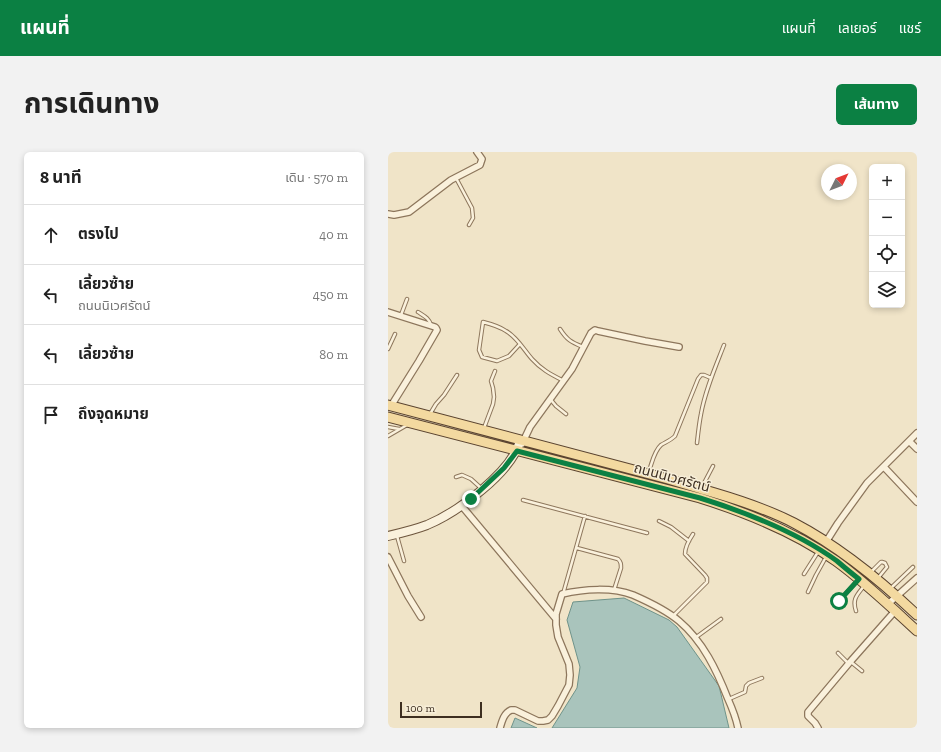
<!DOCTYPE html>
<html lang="th">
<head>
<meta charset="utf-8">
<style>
	:root { --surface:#fff; --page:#f2f2f2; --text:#222; --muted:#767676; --line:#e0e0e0; --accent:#0b8043 }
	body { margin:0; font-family:"Zilla Slab","Noto Sans Thai",serif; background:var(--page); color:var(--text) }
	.controls { position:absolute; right:12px; top:12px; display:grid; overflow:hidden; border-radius:6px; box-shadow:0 2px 6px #0003 }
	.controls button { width:36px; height:36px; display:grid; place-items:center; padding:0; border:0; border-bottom:1px solid var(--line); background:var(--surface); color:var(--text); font:20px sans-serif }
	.compass { position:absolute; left:433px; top:12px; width:36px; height:36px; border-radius:50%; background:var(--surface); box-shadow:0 2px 6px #0003; rotate:48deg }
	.scale { position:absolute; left:12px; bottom:10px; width:82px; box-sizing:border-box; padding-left:4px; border:2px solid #3d2e20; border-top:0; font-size:11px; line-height:14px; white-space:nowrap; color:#3d2e20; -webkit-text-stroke:3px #f7eed8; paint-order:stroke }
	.stop { position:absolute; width:12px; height:12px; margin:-9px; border:3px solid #0b8043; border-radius:50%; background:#fff }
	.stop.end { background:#0b8043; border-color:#fff; box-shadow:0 1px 4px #0008 }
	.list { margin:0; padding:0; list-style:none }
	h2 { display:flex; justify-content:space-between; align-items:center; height:52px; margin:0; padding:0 16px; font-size:17px }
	h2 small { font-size:13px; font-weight:400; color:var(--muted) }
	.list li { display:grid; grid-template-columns:26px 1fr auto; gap:12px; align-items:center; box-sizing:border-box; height:60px; padding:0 16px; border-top:1px solid var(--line) }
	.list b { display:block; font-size:15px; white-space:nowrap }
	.list p { margin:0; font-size:13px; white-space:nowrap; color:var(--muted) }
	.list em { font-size:13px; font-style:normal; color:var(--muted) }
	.icon { flex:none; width:22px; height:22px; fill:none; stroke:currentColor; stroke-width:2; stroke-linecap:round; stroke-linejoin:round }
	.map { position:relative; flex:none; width:529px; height:576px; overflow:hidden; border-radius:6px }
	header { display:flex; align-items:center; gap:24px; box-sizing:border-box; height:56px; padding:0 20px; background:var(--accent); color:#fff }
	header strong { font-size:19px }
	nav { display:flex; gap:22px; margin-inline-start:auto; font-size:14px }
	.intro { display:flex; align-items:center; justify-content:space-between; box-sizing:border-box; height:96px; padding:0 24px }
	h1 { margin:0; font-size:28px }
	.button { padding:10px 18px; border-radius:6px; background:var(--accent); color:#fff; font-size:14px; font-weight:700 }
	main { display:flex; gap:24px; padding:0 24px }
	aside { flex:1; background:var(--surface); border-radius:6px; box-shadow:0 2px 6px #0003 }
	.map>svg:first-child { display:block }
</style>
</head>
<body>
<header>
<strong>แผนที่</strong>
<nav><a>แผนที่</a><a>เลเยอร์</a><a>แชร์</a></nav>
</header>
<div class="intro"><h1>การเดินทาง</h1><a class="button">เส้นทาง</a></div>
<main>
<aside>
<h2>8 นาที<small>เดิน · 570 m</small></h2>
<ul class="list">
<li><svg class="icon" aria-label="ahead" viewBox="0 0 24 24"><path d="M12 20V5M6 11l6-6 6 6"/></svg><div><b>ตรงไป</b></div><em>40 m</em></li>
<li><svg class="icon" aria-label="left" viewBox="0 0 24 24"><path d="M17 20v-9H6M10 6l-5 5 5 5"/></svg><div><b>เลี้ยวซ้าย</b><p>ถนนนิเวศรัตน์</p></div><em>450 m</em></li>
<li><svg class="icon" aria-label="left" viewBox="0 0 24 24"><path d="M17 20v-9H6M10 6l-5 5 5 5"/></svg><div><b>เลี้ยวซ้าย</b></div><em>80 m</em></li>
<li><svg class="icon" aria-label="arrive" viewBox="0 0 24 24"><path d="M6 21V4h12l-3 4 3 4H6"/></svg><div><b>ถึงจุดหมาย</b></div></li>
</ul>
</aside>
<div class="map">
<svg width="529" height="576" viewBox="0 0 529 576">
	<rect width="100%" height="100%" fill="#f0e4c8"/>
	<!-- water -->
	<path fill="#a9c4bc" stroke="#6f938a" d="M236,446L281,468L289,475L331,534L341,576H164L189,536L192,515L179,468L185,450Z
		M127,566L149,576H123Z"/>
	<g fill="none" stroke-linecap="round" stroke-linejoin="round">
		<!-- lane casing -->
		<g stroke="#8d765c" stroke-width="4.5">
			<path id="lane" d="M68,26L84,56L85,66L81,73
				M30,160C36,164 41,166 43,173
				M13,163L19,147
				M172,177C179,188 183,190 195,195
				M132,192L121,204L109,209L94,205L91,198L95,170C103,172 112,175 118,179C129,185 136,198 144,207C153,217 162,222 174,228
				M0,197L7,182
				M163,248L168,254L178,262
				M42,262L48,252L56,243L69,223
				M0,275L11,277
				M96,276L105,252L106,245L105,236L103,229L107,219
				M0,284L19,273
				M309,291C310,282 311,272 313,262C317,239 327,216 336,193
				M261,319C264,311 266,299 273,293C278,290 283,288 287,284L310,227L313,223H316L323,226
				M68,325L74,323L83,327L94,337
				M314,335L325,314
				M135,348L259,381
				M271,369L283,375L301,389
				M9,384L16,409
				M189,396L230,407C233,410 233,412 233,416L226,438
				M483,420L493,410H494L497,411L499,415L490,426
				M416,422L430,400
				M503,436L525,415
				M420,440L428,423L438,405
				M175,442L197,364
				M451,449L469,429
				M468,459C464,447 469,443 476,434
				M285,464L319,430V426L317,423L297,402C297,395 301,388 305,382
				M307,486L333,467
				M450,501L460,511
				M463,510L474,519
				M341,547L357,540L358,534L361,531L374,526"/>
		</g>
		<!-- street casing -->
		<g stroke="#8d765c" stroke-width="8">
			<path id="street" d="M0,62L6,63L21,60L63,28L92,13L94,7L89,0
				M0,160L47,175L48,176L49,178L31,209L3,254
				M521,289L529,297
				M134,292L142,275L184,217L203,181L207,178L210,179L257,189L291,195
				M496,315L529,350
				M73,353L168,467
				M438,390L450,371L479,331L529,281
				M0,405L20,444L33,465
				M500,452L529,426
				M112,576C114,569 116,561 123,558H127L150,569H155L160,568L164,564L170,554L181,533L182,523L181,512L170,485L168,473V462L174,442C196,437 224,435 245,443C261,450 278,458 291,469C315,489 329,519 340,547C344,556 348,566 350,576
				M430,576L427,571L420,564V560L462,510L507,459"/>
		</g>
		<!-- secondary casing -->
		<g stroke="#6f573f" stroke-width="10">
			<path id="secondary" d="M0,384C13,381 26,378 39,373C68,361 125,320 132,288"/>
		</g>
		<!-- primary casing -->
		<g stroke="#5b4430" stroke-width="11">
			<path id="primary" d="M0,253C77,274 154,294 231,314C263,322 295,331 327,341C354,349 381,358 406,371C452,395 492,428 529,463
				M0,265L312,346C360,361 407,380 448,409C477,430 503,455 529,479"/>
		</g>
		<!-- lane -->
		<use href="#lane" stroke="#faf1dc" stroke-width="2.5"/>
		<!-- street -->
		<use href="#street" stroke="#faf1dc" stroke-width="5.5"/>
		<!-- secondary -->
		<use href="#secondary" stroke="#faf1dc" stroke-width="8"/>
		<!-- primary -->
		<use href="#primary" stroke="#f3d9a0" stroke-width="9"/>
	</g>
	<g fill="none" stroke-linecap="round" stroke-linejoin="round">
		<!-- route -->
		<path stroke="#0b8043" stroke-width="5" d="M83,347L116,316L129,299L312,346C360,361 409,380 449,409C456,415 463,421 471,427L451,449"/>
	</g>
	<g text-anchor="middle" stroke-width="3" stroke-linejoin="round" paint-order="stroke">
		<!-- street labels -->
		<g font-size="14" fill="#3d2e20" stroke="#f7eed8">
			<text transform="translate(284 325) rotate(15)" y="5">ถนนนิเวศรัตน์</text>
		</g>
	</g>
</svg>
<div class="controls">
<button>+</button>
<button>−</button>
<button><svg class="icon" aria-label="locate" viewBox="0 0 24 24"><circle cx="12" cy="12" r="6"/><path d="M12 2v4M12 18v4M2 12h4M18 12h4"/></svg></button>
<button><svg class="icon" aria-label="layers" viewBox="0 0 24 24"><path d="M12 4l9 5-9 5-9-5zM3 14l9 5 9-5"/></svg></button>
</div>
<svg class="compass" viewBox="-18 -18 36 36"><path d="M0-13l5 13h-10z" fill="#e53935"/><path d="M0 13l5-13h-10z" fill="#767676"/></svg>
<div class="scale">100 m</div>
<div class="stop" style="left:451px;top:449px"></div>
<div class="stop end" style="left:83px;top:347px"></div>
</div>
</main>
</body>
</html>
